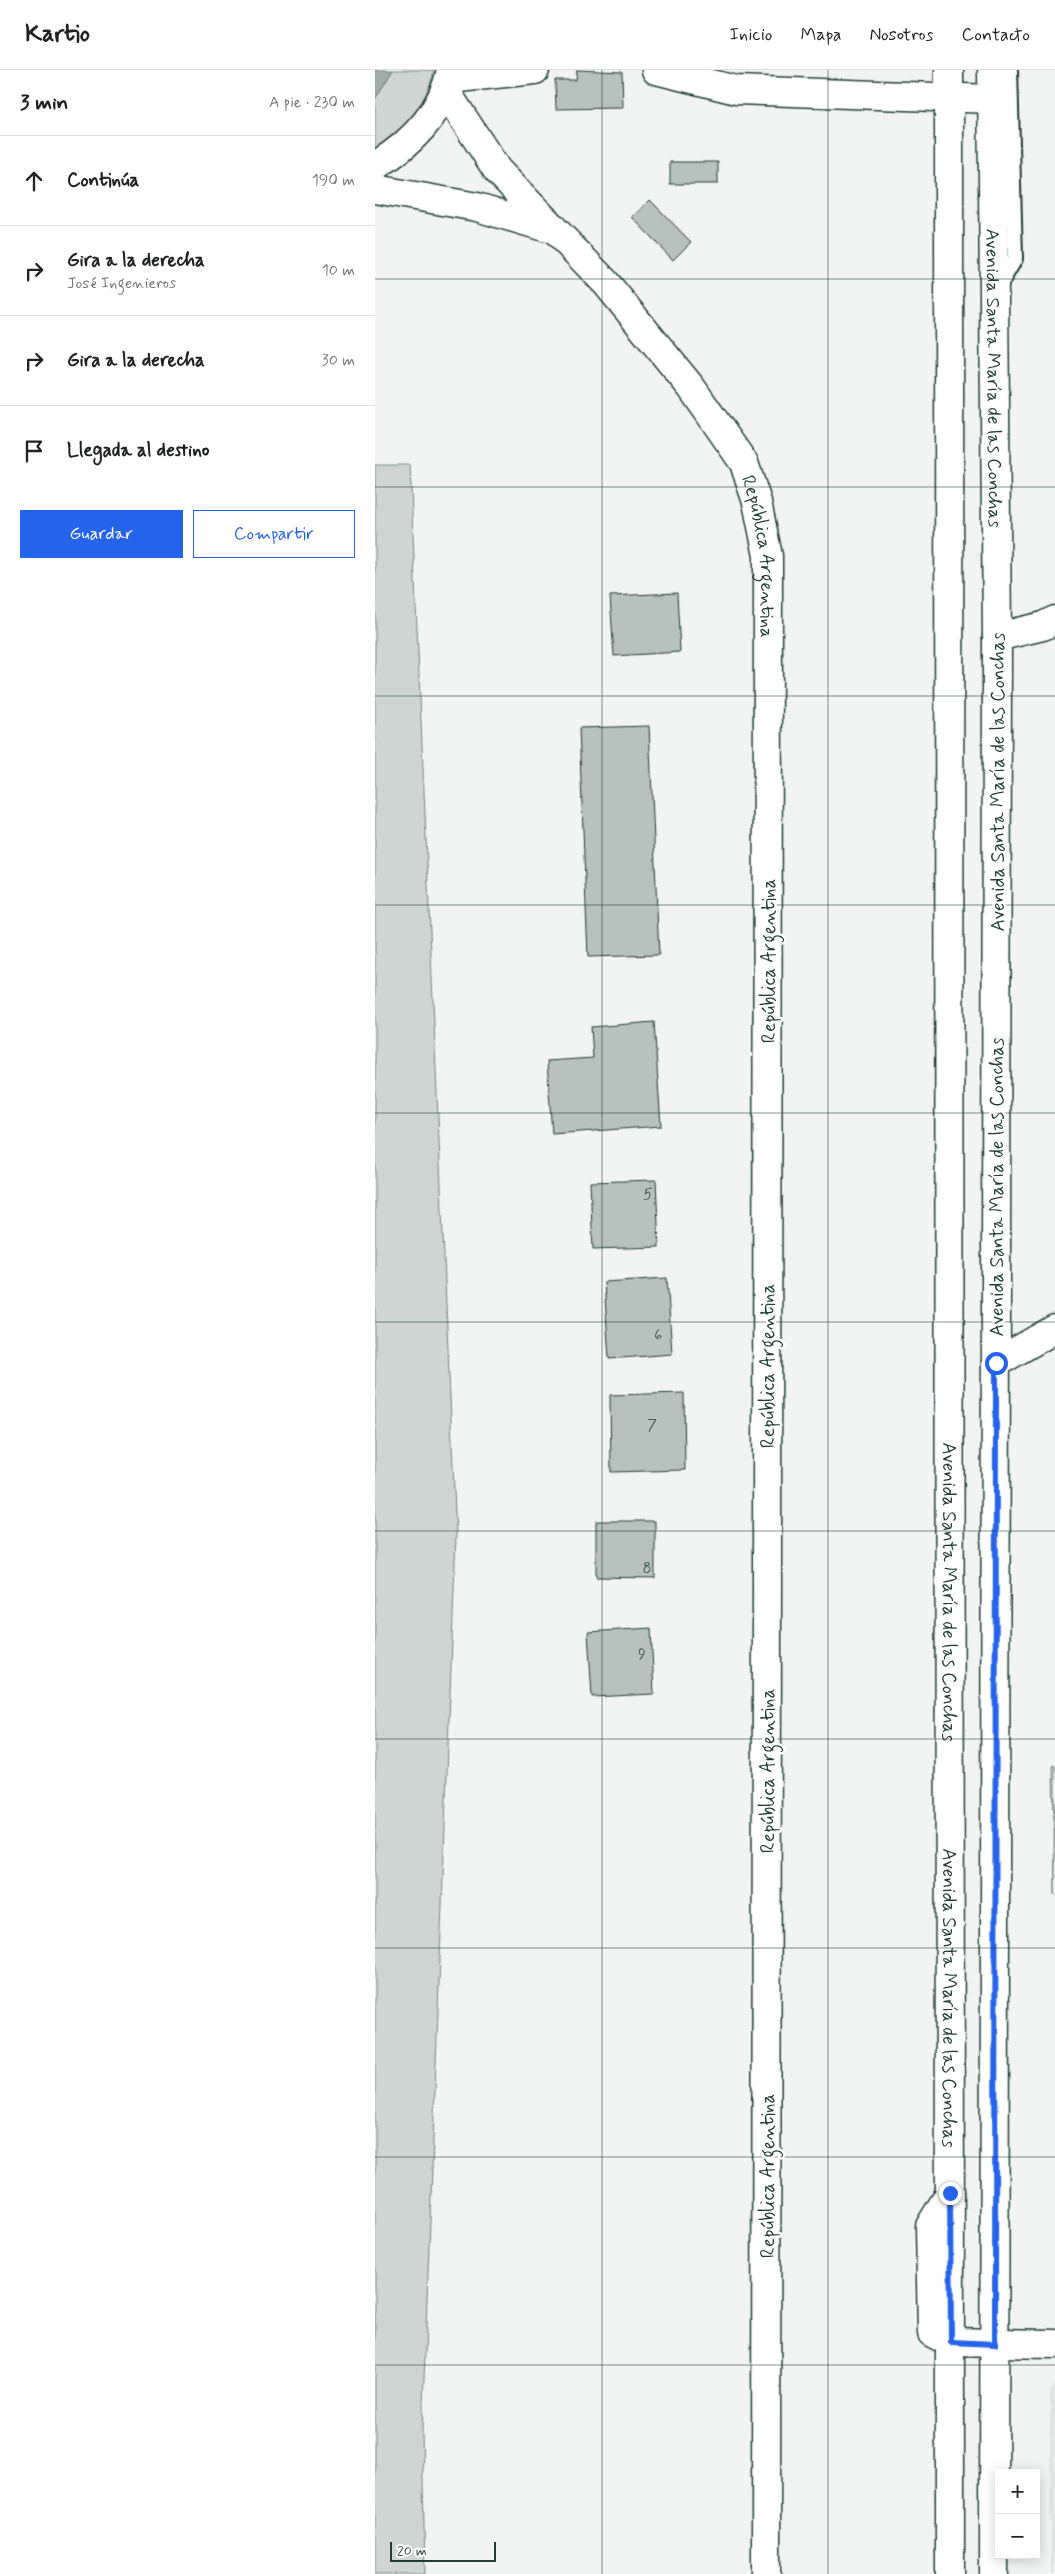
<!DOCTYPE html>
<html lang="es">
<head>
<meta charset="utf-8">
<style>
	:root { --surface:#fff; --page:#f6f6f6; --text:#202124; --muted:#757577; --line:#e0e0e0; --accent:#2563eb }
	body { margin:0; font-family:Mynerve,sans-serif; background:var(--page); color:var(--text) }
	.controls { position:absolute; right:15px; bottom:15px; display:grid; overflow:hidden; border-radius:0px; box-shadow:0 2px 12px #0003 }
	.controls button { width:45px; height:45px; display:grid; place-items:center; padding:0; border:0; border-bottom:1px solid var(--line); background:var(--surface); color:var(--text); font:25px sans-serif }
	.scale { position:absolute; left:15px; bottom:12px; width:106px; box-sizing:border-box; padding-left:5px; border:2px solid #1f3d34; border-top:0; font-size:14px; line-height:18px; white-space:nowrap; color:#1f3d34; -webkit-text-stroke:4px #fff; paint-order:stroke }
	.stop { position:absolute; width:15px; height:15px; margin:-11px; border:4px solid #2563eb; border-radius:50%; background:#fff }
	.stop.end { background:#2563eb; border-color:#fff; box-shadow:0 1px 5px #0008 }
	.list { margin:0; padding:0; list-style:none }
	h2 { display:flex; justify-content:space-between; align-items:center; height:65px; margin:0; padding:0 20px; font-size:21px }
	h2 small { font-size:16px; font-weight:400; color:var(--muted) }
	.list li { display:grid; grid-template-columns:32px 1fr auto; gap:15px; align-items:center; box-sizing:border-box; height:90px; padding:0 20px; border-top:1px solid var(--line) }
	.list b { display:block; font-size:19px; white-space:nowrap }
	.list p { margin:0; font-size:16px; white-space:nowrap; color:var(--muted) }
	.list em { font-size:16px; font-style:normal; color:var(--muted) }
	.actions { display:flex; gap:10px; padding:15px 20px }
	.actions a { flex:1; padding:11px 0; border:1px solid var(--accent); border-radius:0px; text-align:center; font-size:18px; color:var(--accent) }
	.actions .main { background:var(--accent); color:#fff }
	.icon { flex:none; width:28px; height:28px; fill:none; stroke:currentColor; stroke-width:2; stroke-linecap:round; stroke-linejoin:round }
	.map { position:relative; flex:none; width:680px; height:2504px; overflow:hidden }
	header { display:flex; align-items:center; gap:30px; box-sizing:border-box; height:70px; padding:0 25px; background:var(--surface); border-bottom:1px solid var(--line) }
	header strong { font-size:24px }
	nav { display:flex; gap:28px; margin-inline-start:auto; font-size:18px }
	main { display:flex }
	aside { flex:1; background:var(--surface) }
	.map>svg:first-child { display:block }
</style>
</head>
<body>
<header>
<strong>Kartio</strong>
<nav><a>Inicio</a><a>Mapa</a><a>Nosotros</a><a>Contacto</a></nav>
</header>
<main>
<aside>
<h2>3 min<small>A pie · 230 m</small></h2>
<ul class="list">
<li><svg class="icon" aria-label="ahead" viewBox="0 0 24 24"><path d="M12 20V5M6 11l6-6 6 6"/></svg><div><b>Continúa</b></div><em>190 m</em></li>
<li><svg class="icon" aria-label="right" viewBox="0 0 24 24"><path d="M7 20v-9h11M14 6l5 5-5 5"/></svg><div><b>Gira a la derecha</b><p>José Ingenieros</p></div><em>10 m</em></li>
<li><svg class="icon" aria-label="right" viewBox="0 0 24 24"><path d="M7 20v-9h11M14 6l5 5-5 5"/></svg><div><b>Gira a la derecha</b></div><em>30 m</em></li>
<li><svg class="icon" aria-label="arrive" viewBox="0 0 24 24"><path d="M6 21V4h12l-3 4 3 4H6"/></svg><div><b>Llegada al destino</b></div></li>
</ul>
<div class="actions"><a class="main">Guardar</a><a>Compartir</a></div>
</aside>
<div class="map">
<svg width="680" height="2504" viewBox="0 0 680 2504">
	<rect width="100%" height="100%" fill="#f2f3f3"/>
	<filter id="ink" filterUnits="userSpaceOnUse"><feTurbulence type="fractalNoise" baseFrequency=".02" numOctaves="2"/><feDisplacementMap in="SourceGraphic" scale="10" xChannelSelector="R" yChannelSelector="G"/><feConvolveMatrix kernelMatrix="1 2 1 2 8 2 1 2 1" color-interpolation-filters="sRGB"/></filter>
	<g filter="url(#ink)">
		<!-- built -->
		<path fill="#e0e4e3" d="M680,2315V2504H676L675,2320Z"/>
		<!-- green -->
		<path fill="#ced5d3" stroke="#768984" d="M18,0H59C53,31 27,64 0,79V29Z
			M0,395H35L81,1466L47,2362L50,2504H0Z
			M680,1695V1825L678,1696Z"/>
		<!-- water -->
		<path fill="#a1adaa" stroke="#6d807b" d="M0,0H18L0,29Z"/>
		<!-- building -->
		<path fill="#b7c1bd" stroke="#1f3d34" d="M202,0L247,2L248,38L181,39L180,10H201Z
			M295,92H343V114H295Z
			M275,130L316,172L298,190L257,147Z
			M302,523L305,582L239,586L235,526Z
			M274,656L284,885L213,887L204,658Z
			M279,952L286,1056L177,1064L172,991L218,988L216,957Z
			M281,1110L284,1177L218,1179L215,1112Z
			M292,1208L297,1284L234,1289L229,1212Z
			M309,1323L310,1400L236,1402L235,1325Z
			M221,1451H280V1508L221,1507Z
			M276,1558L279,1624L217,1627L213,1562Z"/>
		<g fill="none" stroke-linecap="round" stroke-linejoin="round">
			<!-- lane casing -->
			<g stroke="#1f3d34" stroke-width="18">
				<path id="lane" d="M623,218L640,189L635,0"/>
			</g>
			<!-- street casing -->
			<g stroke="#1f3d34" stroke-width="31">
				<g id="street">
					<path d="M281,0L361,20L617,29"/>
					<path d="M74,9L160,0"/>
					<path id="s1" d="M70,20L122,100L231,213L316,317L369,393L382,432L393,486L391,2504"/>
					<path d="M0,96C36,74 67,43 76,0"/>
					<path d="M0,119L102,137L176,159"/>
					<path d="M622,567L668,556L680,550"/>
					<path d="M621,1293L680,1259"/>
					<path d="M575,2272L680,2274"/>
				</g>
			</g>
			<!-- secondary casing -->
			<g stroke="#1f3d34" stroke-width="31">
				<g id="secondary">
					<path id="s2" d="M574,0L575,2504"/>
					<path id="s3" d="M617,0L622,567L619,2504"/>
					<path d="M565,2267L557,2263L555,2156L575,2123"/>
				</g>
			</g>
			<!-- lane -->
			<use href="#lane" stroke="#fff" stroke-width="14"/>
			<!-- street -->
			<use href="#street" stroke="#fff" stroke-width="28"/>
			<!-- secondary -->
			<use href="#secondary" stroke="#fff" stroke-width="28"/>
		</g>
	</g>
	<g fill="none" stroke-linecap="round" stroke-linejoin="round" filter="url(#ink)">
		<!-- route -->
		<path stroke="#2563eb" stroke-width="6" d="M575,2123L576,2272L620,2274L621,1293"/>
	</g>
	<!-- grid -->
	<path fill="none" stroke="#1f3d34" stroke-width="1" stroke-opacity="0.55" d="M227,0V2504M453,0V2504M0,209H680M0,417H680M0,626H680M0,835H680M0,1043H680M0,1252H680M0,1461H680M0,1669H680M0,1878H680M0,2087H680M0,2295H680"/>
	<g text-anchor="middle" stroke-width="5" stroke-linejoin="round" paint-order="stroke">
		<!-- number labels -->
		<g font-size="16" fill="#455e56">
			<text x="273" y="1129">5</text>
			<text x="283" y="1270">6</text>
			<text x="277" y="1360">7</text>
			<text x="272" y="1503">8</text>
			<text x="267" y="1589">9</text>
		</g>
		<!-- street labels -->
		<g font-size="19" fill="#1f3d34" stroke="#fff">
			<text dy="7" stroke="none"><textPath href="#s3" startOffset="308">Avenida Santa María de las Conchas</textPath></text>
			<text dy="7" stroke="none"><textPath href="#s1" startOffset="575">República Argentina</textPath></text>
			<text transform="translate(622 712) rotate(-90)" y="7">Avenida Santa María de las Conchas</text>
			<text transform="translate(393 891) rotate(-90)" y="7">República Argentina</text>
			<text transform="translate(621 1117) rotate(-90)" y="7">Avenida Santa María de las Conchas</text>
			<text transform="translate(392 1296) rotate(-90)" y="7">República Argentina</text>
			<text dy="7" stroke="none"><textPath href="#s2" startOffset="1522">Avenida Santa María de las Conchas</textPath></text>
			<text transform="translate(392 1701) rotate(-90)" y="7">República Argentina</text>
			<text dy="7" stroke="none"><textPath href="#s2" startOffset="1928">Avenida Santa María de las Conchas</textPath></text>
			<text transform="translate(392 2106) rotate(-90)" y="7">República Argentina</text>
		</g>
	</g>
</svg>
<div class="controls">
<button>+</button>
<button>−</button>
</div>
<div class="scale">20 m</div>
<div class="stop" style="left:621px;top:1293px"></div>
<div class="stop end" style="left:575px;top:2123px"></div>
</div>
</main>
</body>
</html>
